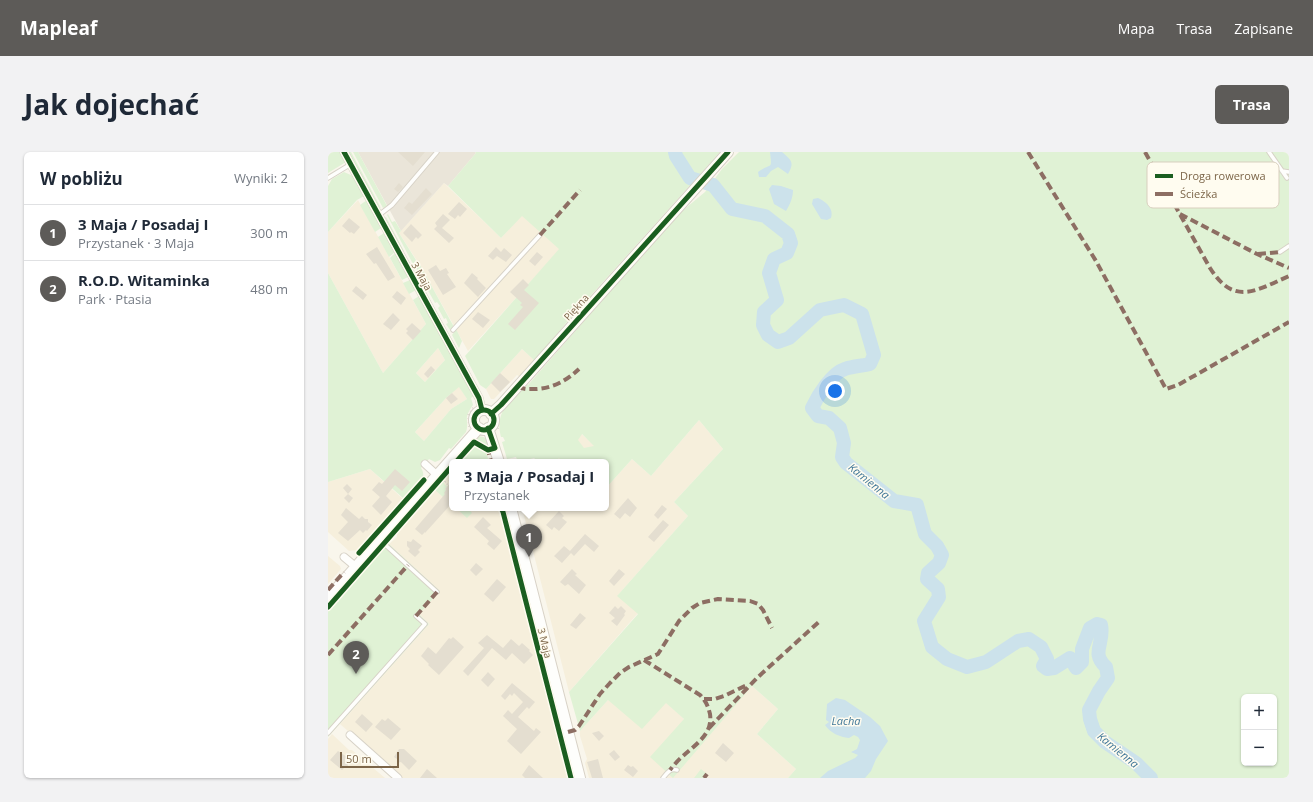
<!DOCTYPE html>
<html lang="pl">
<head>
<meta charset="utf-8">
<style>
	:root { --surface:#fff; --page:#f2f2f3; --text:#1f2937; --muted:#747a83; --line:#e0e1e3; --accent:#5d5b58 }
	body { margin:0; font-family:"Open Sans",sans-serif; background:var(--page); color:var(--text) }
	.controls { position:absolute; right:12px; bottom:12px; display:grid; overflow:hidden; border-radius:6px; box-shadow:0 1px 3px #0004 }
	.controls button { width:36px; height:36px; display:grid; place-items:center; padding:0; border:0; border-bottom:1px solid var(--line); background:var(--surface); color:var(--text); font:20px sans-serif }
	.scale { position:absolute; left:12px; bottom:10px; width:59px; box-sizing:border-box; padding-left:4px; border:2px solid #7c6548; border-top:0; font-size:11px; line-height:14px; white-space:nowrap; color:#7c6548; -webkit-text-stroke:3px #fffcf0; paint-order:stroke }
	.you { position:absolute; left:507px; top:239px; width:14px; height:14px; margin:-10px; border:3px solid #fff; border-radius:50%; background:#1a73e8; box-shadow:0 0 0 6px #1a73e833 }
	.badge { display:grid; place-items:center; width:26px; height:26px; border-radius:50%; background:var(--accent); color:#fff; font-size:13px; font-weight:700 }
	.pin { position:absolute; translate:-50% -33px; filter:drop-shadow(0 1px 2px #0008) }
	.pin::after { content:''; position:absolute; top:21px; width:14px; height:12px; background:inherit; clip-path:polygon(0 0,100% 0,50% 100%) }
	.popup { position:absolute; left:121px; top:307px; width:160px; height:52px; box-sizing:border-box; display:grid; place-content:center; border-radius:6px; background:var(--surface); filter:drop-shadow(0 1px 3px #0005); font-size:13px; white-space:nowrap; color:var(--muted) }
	.popup b { font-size:15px; color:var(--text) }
	.popup::after { content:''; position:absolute; left:50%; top:100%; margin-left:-8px; border:8px solid transparent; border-top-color:var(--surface) }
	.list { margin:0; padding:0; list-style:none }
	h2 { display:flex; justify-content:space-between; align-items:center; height:52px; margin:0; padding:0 16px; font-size:17px }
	h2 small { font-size:13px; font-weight:400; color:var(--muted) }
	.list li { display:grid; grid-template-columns:26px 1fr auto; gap:12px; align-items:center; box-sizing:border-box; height:56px; padding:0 16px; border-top:1px solid var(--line) }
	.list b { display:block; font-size:15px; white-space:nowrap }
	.list p { margin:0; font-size:13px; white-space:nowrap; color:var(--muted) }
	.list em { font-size:13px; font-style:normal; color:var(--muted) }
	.map { position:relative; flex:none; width:961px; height:626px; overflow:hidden; border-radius:6px }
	header { display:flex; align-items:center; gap:24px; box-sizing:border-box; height:56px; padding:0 20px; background:var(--accent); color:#fff }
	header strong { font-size:19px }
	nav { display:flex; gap:22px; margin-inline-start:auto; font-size:14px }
	.intro { display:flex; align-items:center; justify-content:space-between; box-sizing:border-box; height:96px; padding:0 24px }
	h1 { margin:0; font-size:28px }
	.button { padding:10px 18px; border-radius:6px; background:var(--accent); color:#fff; font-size:14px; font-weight:700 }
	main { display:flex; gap:24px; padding:0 24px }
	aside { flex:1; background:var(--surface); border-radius:6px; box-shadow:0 1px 3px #0004 }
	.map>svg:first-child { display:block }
</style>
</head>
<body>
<header>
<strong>Mapleaf</strong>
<nav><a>Mapa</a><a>Trasa</a><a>Zapisane</a></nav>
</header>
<div class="intro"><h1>Jak dojechać</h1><a class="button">Trasa</a></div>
<main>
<aside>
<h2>W pobliżu<small>Wyniki: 2</small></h2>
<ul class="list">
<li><span class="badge">1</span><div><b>3 Maja / Posadaj I</b><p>Przystanek · 3 Maja</p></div><em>300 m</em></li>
<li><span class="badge">2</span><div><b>R.O.D. Witaminka</b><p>Park · Ptasia</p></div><em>480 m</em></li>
</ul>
</aside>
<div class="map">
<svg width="961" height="626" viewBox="0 0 961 626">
	<rect width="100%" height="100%" fill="#f9f6ec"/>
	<!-- residential -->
	<path fill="#f6efdc" d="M116,31L173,86L194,63L232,97L140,199L93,115L71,81Z
		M30,48L98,172L55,221L0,121V80Z
		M110,196L117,208L97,230L88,221Z
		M194,197L207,209L192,225L189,223L166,247H163L158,237Z
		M131,234L139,247L123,257L96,289L87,280L118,246Z
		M371,268L395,297L346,350L360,364L290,443L310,461L241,540L194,356H278V336L304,307L323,324Z
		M250,279L267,294L253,310H227Z
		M42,317L75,347L30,398L21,399L0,380V330Z
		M124,319V356H171L240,626H74L12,572L101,472L91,462L112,439L61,392L69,385V381Z
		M0,404L12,414L13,417L0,432Z
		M424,534L450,557L429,582L468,617L460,626H261L257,611L259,607L252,584V579L280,548L338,550L356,567L345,625Z
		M4,582L21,598H24L57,626H0V587Z"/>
	<!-- industrial -->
	<path fill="#eae5d9" d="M30,0H147L148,1L120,34L116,31L73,79Z"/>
	<!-- green -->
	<path fill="#e0f2d5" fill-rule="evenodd" d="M3,0H13L18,10L0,21V4Z
		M20,0H23L53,56L50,54Z
		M25,0H30L59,54L55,56Z
		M147,0H392L238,171L207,209L194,197L158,237L152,233L137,204L231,97L194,64L173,86L120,34L148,1Z
		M411,0H961V626H460L468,617L429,582L450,557L424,534L345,626L322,605L356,567L338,551L314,577L280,548L252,579L241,540L310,462L289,444L360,364L346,350L395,297L371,268L323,324L304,307L278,336V310H234L231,306L227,310H211L206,306L190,310L188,305L179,307L174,290L177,289L175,285H173C170,274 171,263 178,254L177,253L197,231L200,233L347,65L377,40L394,17ZM254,282L266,294L256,296L250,288ZM916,545H946V611H916Z
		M16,20L25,24L36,44L29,48L0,80V34L4,27Z
		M39,48L53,76L47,80L32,53Z
		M60,62L64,70L67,69L73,79L71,81L88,108L85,112L59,63Z
		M57,65H58L76,99H74L58,68Z
		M56,81L67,100L61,105L50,85Z
		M67,101L80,125L74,128L62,106Z
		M92,113L126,175L122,178L118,172L120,171L118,166L116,167L110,156L112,154L109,150L107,151L92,124L94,122L92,118L90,119L88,116Z
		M0,121L55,221L98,172L85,148L91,144L146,244L143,246L145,253C134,268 142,268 138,280L123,297L121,296L112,308L107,310L101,307L93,316C99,325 92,331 86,338L84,337L81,341L82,342L72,353L70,352L75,346L42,317L0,330ZM110,196L117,208L97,230L88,221ZM131,235L139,247L123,257L96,289L87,280L118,246Z
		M82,128L88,138L81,142L75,131Z
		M128,177L134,189L131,196L124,183Z
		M150,285C157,283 159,288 162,294L156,295L146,288Z
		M146,292L158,300L161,310H145L141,308L139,310H130Z
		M115,329L117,333L119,334L117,337L124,348V353L107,338Z
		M128,356H140L144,361L139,366Z
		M61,392L112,439L91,462L101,472L0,585V457L8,448L10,450L11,449L10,447L55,394L58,396Z
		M373,617L379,622L375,626H366Z"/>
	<!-- water -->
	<path fill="#cce2eb" d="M442,0H454C463,8 467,10 460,22L450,15L443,19L438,25H431L430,20C444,10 444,19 442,0Z
		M444,33L453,34L465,38C465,46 462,52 458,59L446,52L441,37Z
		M490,46C498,50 506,56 503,66L499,68L493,67L484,52L485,47Z
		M508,546L517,548L542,565L552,574L560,589L548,607L543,619L537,626H492L500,619L527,606L530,603L523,600L529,597L532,588L530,585L526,583L521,586C512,585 502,581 497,573L501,570L498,568L499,552Z"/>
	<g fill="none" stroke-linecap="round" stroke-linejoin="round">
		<!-- river -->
		<path stroke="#cce2eb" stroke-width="14" d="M347,0L348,4L362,26L385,33L404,57L437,64L460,82L463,91L459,101L446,107L441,121L449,148L436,160L435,173L440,183L450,190L461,186L492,158L516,153L534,162L546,203L542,212C534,214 525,214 517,217C504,221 490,243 484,256L490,264L501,266L512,276L516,291L514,305L518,311L566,349L589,353L597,382L609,394L614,403L611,411L600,421L599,427L610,437L611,445L596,469L604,495L619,507L639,515L658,510L690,489L701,487L713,495L719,507L715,514L719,517L726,516L742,506L748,516L754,510V497L762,476L769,472L773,473C777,491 762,501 778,515L780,526L771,539L761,558L762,567L766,579L777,590L808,611L823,626"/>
	</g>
	<!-- building -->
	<path fill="#e4ded0" d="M70,0H97L85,14Z
		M71,31L75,35L70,40L66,37Z
		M98,36L104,42L84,63L76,56L81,50L84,52Z
		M131,50L139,57L132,65L130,63L127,67L120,62Z
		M115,62L122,68L114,76L126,86L121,91L106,77L109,74L107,71Z
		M21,66L32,75L26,82L23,80L22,81L14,74Z
		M83,72L94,83L90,87L88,85L84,90L75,81Z
		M49,95L67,125L60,129L48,111L46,112L38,102Z
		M168,95L173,100L176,96L184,103L178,110L169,104L165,108L160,104Z
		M209,100L215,105L207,114L201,109Z
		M108,113L112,119L118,116L121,121L119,122L128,135L115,143L100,118Z
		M144,121L150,126L149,127L158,136L150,145L136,131Z
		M195,127L201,133L196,138L211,151L187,178L180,172L195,155L192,153L194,151L182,140Z
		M28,134L39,143L35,148L24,139Z
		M69,139L78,146L73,153L64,145Z
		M150,160L162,168L155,176L144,167Z
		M65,161L72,168L63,178L55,172Z
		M84,171L93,179L85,188L78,181L80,179L78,177Z
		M103,214L107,218L100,226L96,222Z
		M172,221L182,230L172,240L163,231Z
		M124,241L130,247L123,252L118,246Z
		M67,317L82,330L74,339L67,333L58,344L64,350L53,363L44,354L52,345L44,338L51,330L54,332Z
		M124,329V351L97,381V380L94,383L87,377L117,342L116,341L118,338L117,337Z
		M19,332L24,337L20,342L15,336Z
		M20,342L25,346L21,351L16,346Z
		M300,346L309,356L302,365L297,361L292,367L286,362Z
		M334,353L339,357L330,367L326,363Z
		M18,356L31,367L34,364L37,367H40V370L44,373L39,379L38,378L35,381L32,378L20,389L10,381L20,370L13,363Z
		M231,359L236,364L234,366L239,370L231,379L226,375L224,378L218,373Z
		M155,365L163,373L159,376L174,389L166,398L159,392L161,389L146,375Z
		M335,368L341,373L326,390L320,385Z
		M257,382L271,394L266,400L257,392L246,404L243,401L234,411L226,404L236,394L242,399Z
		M85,387L94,394L90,398L92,400L87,405L80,399L82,397L79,394V389L83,390Z
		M148,411L155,417L148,424L142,418Z
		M244,417L249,422L247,423L258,433L251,442L240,432L237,434L232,430Z
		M291,417L297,422L286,434L281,429Z
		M169,427L178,435L165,450L156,442Z
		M287,454L290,457L293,454L298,459L296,462L297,463L289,474L283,469L287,466L281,461Z
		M252,461L258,466L248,477L242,473Z
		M159,483L175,496L183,487L191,494L194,491L202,498L201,499L205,503L196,512L184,501L178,508L164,496L140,524L135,519L156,496L150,491Z
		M125,485L136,495L111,523L100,513L101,512L93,504L100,495L108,502L121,486L123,487Z
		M160,520L167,527L160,535L153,528Z
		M184,531L207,550L201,557L199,555L190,565L206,579L208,576L213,580L193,602L179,589L189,577L175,564L180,558L184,562L195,550L186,541L184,544L182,542L177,548L173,544Z
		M34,562L45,572L38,580L27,570Z
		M60,566L73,577L63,588L47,575L54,567L57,569Z
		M271,579L276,584L271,589L264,581Z
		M395,591L406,601L398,610L387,601Z
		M71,597H76L89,609L81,618L73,610L69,611V607L66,605Z
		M286,598L292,605L287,609L281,602Z
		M10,599L19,605L20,615H17L14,618L2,608Z
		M270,607L275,626H264L259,610Z
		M201,613L215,626H197L194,623Z
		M300,613L303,615L305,614L310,619L305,625L296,618Z
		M99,617L109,626H92Z"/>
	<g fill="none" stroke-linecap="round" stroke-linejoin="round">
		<!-- lane casing -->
		<g stroke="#d7d2c7" stroke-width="5.5">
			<path id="lane" d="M941,0L959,26
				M954,19L961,20
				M0,26L23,12
				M51,63L64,53L109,0
				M952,100L961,94
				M125,178L212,83
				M52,388L109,440
				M0,581L97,472L88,464
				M335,626C339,621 342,616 349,618"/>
		</g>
		<!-- street casing -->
		<g stroke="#d7d2c7" stroke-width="9">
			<path id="street" d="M16,0L151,246L154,258
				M97,312L109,323
				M16,405L28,415
				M22,583L70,626"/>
		</g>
		<!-- secondary casing -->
		<g stroke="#d8d2c7" stroke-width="12">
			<path id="secondary" d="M146 268a10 10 0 1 1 20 0a10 10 0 1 1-20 0Z
				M163,262L173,253L400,0
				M160,276L171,310
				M183,356L252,626
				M0,446L151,276"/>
		</g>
		<!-- path -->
		<path stroke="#dcd6cd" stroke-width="1.5" stroke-dasharray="1 3" stroke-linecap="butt" d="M141,275L140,263L146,254
			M170,277L171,267
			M139,310L141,309L143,310
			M181,310L187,308
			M116,329L120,333
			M117,330L123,328"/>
		<!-- lane -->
		<use href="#lane" stroke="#fefefc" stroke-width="3.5"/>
		<!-- street -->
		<use href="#street" stroke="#fefefc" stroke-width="7"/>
		<!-- secondary -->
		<use href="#secondary" stroke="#fefefc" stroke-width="10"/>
		<!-- quiet -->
		<path stroke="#8d6e63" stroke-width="4" stroke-dasharray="8 4" stroke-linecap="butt" d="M700,0L768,109L838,237L850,233L961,170
			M817,0L882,116C906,154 927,139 961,124
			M852,62L929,102L961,116
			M212,83L252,38
			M930,102L952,100
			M190,234C196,238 200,237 208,237C225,236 238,229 251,217
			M157,297L160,298L163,310
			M0,438L16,420
			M88,464L109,440
			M0,503L80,413
			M316,508L372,543C378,549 380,554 382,562C385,582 368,592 355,604C350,608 346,613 342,618
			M376,547H387L396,544L419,533
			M381,576L430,525L493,468
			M240,580L247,578L251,574L272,542L282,531L292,521L301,515L330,502L351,469L364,456L372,451L390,447L422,449L430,452L435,458L444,476
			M376,626L379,622"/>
		<!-- cycleway casing -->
		<g stroke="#fffcf0" stroke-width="8">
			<path id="cycleway" d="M16,0L151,246L154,258
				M146 268a10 10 0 1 1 20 0a10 10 0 1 1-20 0Z
				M163,262L173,253L400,0
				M128,310L146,290L160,298L167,296L160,276
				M173,356L175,360L243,626
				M31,401L96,328
				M0,455L124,314"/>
		</g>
		<!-- cycleway -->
		<use href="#cycleway" stroke="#1b5e20" stroke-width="5"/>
	</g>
	<g text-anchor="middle" stroke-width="3" stroke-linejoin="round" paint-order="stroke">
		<!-- street labels -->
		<g font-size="10" fill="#7c6548" stroke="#fffcf0">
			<text transform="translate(94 124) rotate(61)" y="4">3 Maja</text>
			<text transform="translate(248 155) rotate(-48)" y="4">Piękna</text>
			<text transform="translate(217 491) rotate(76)" y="4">3 Maja</text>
		</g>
		<!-- water labels -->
		<g font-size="11" font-style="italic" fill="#427899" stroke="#fffcf0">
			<text transform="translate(541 329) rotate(39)" y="4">Kamienna</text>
			<text x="518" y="573">Lacha</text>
			<text transform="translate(790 598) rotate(39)" y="4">Kamienna</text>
		</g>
	</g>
	<!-- legend -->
	<rect x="819" y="10" width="132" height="46" rx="6" fill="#fffcf0" stroke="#d8cfbe" stroke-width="1"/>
	<rect x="827" y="22" width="18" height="4" fill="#1b5e20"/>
	<rect x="827" y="40" width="18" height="4" fill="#8d6e63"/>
	<g font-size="11" fill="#7c6548">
		<text x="852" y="28">Droga rowerowa</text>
		<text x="852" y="46">Ścieżka</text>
	</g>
</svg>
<div class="controls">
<button>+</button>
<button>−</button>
</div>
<div class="scale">50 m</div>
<div class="you"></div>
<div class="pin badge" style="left:201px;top:405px">1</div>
<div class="popup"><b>3 Maja / Posadaj I</b>Przystanek</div>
<div class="pin badge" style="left:28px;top:522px">2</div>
</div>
</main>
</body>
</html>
